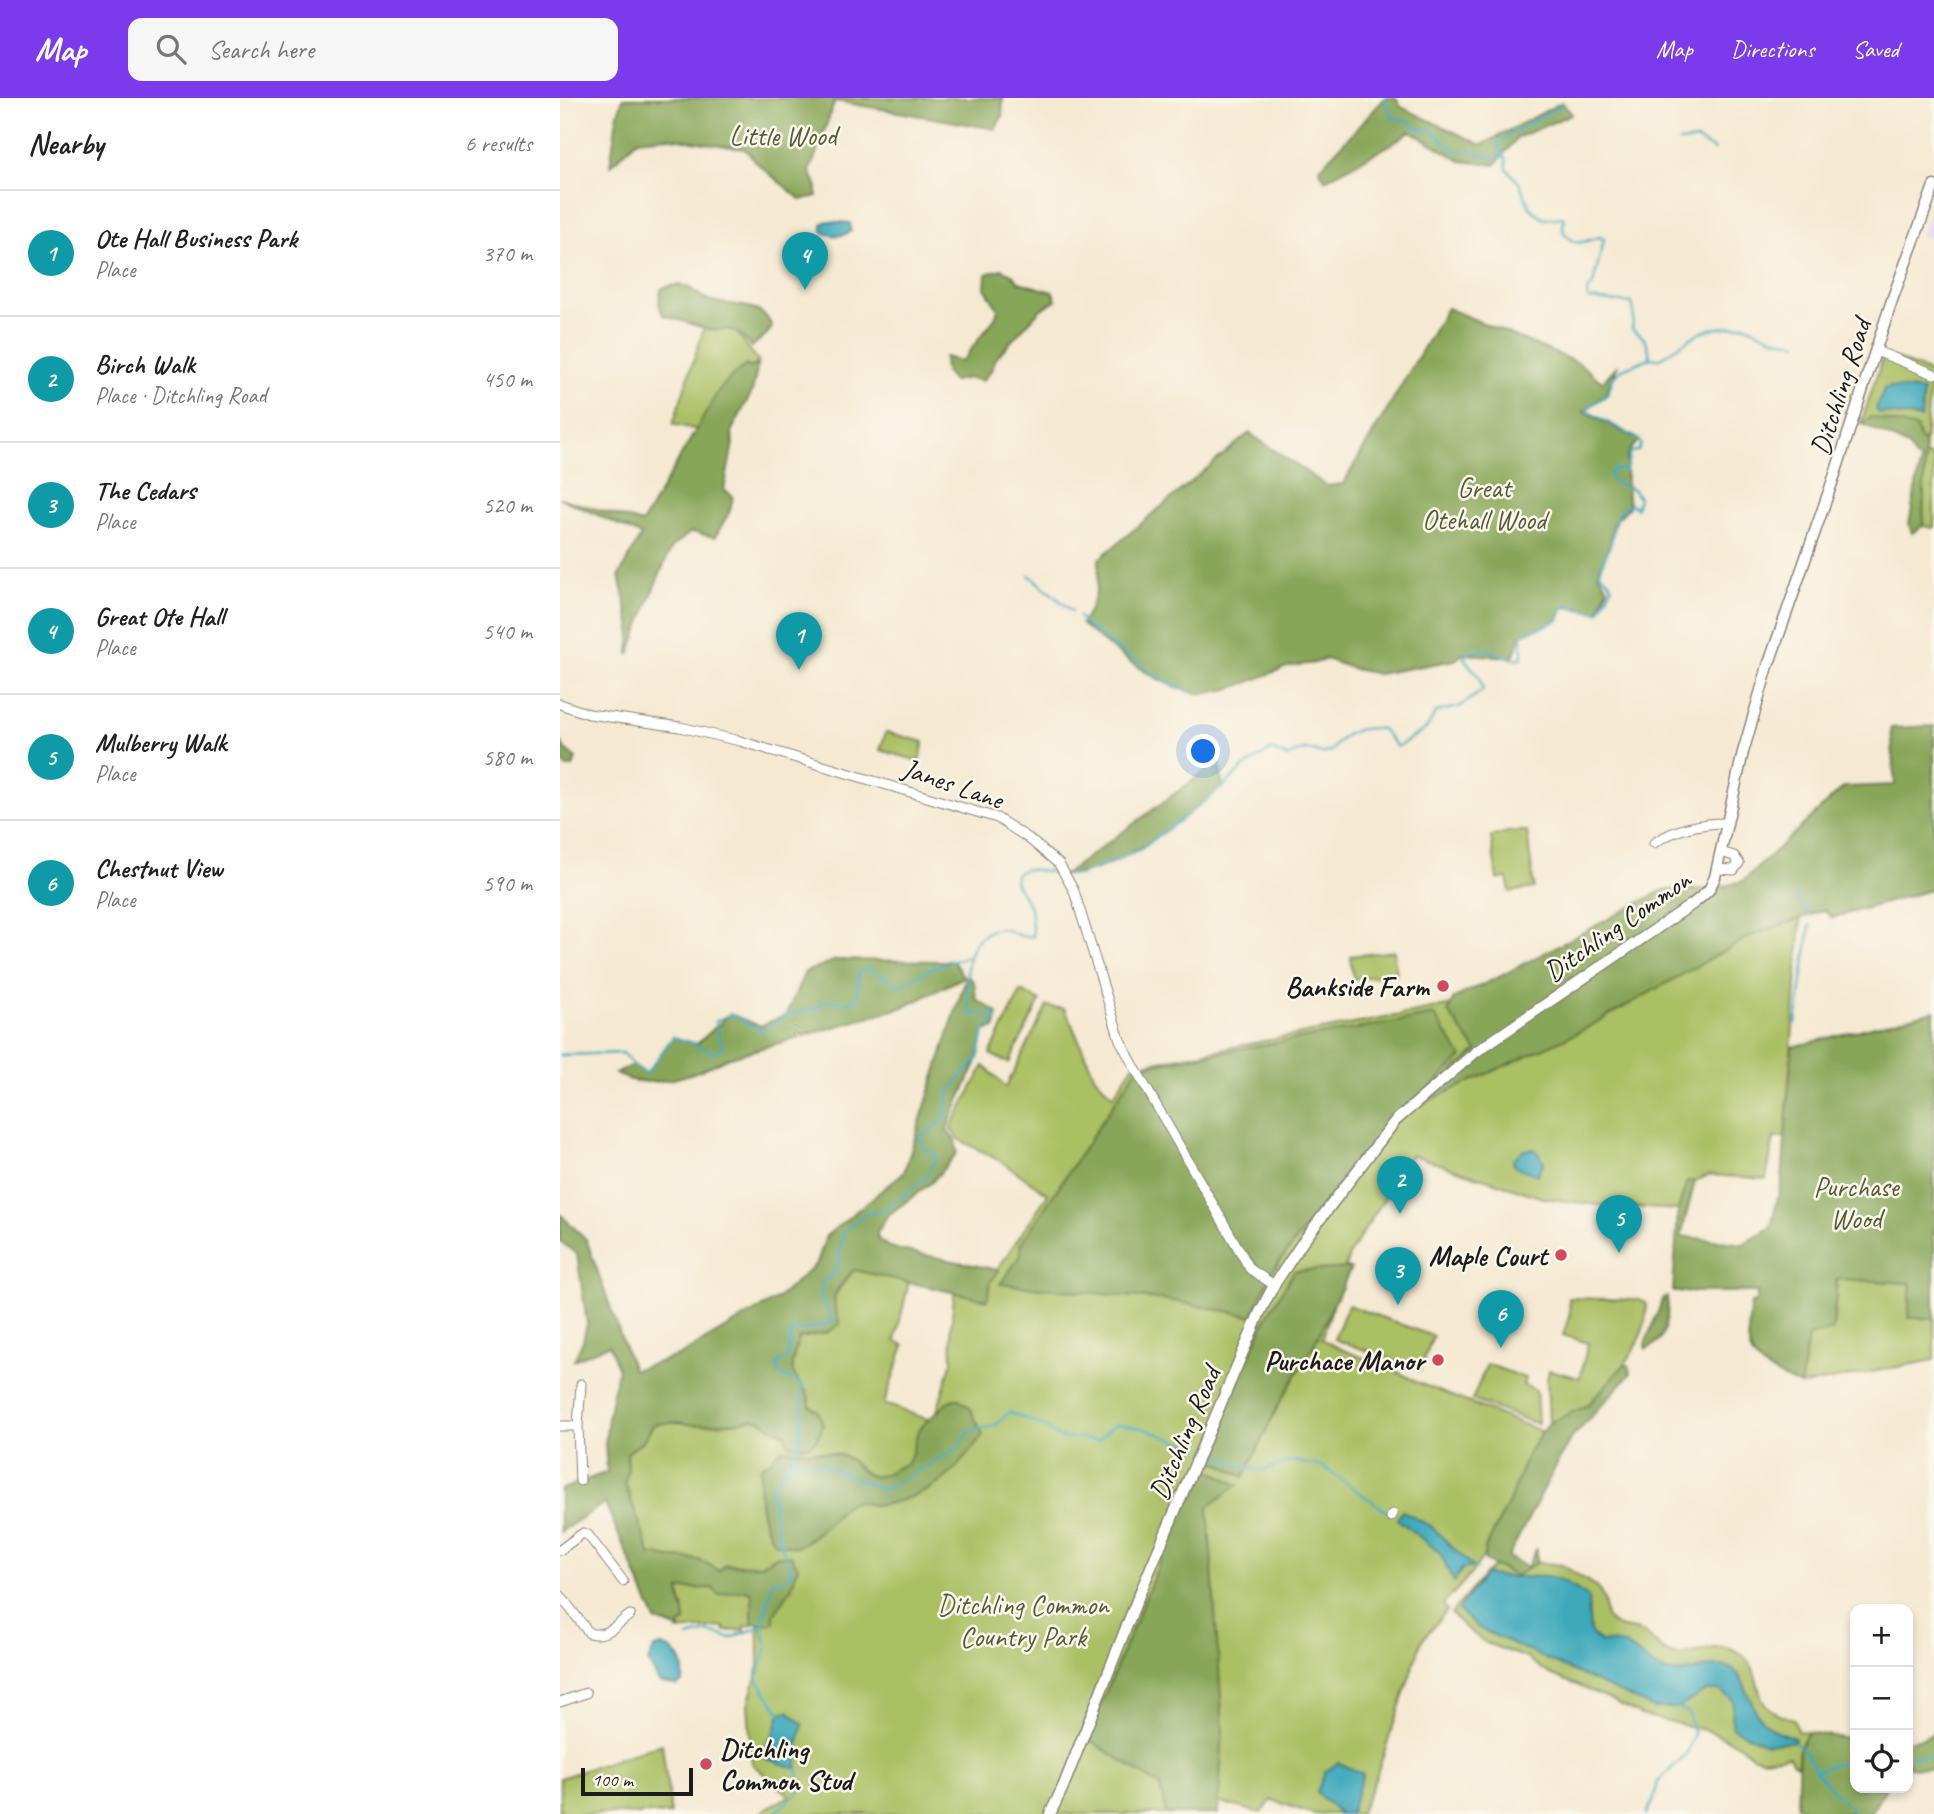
<!DOCTYPE html>
<html lang="en">
<head>
<meta charset="utf-8">
<style>
	:root { --surface:#fff; --page:#f6f6f6; --text:#222; --muted:#767676; --line:#e0e0e0; --accent:#7c3aed }
	body { margin:0; font-family:Caveat,sans-serif; background:var(--page); color:var(--text) }
	.controls { position:absolute; right:21px; bottom:21px; display:grid; overflow:hidden; border-radius:14px; box-shadow:0 4px 10px #0003 }
	.controls button { width:63px; height:63px; display:grid; place-items:center; padding:0; border:0; border-bottom:2px solid var(--line); background:var(--surface); color:var(--text); font:35px sans-serif }
	.scale { position:absolute; left:21px; bottom:18px; width:112px; box-sizing:border-box; padding-left:7px; border:4px solid #1c1c1c; border-top:0; font-size:19px; line-height:24px; white-space:nowrap; color:#1c1c1c; -webkit-text-stroke:5px #fbf7ec; paint-order:stroke }
	.you { position:absolute; left:644px; top:654px; width:24px; height:24px; margin:-18px; border:5px solid #fff; border-radius:50%; background:#1a73e8; box-shadow:0 0 0 10px #1a73e833 }
	.badge { display:grid; place-items:center; width:46px; height:46px; border-radius:50%; background:var(--accent); color:#fff; font-size:23px; font-weight:700 }
	.pin { position:absolute; translate:-50% -58px; filter:drop-shadow(0 2px 4px #0008) }
	.pin::after { content:''; position:absolute; top:37px; width:24px; height:21px; background:inherit; clip-path:polygon(0 0,100% 0,50% 100%) }
	.list { margin:0; padding:0; list-style:none }
	h2 { display:flex; justify-content:space-between; align-items:center; height:91px; margin:0; padding:0 28px; font-size:30px }
	h2 small { font-size:23px; font-weight:400; color:var(--muted) }
	.list li { display:grid; grid-template-columns:46px 1fr auto; gap:21px; align-items:center; box-sizing:border-box; height:126px; padding:0 28px; border-top:2px solid var(--line) }
	.list b { display:block; font-size:26px; white-space:nowrap }
	.list p { margin:0; font-size:23px; white-space:nowrap; color:var(--muted) }
	.list em { font-size:23px; font-style:normal; color:var(--muted) }
	.icon { flex:none; width:38px; height:38px; fill:none; stroke:currentColor; stroke-width:2; stroke-linecap:round; stroke-linejoin:round }
	.map { position:relative; flex:none; width:1374px; height:1716px; overflow:hidden }
	header { display:flex; align-items:center; gap:42px; box-sizing:border-box; height:98px; padding:0 35px; background:var(--accent); color:#fff }
	header strong { font-size:33px }
	nav { display:flex; gap:38px; margin-inline-start:auto; font-size:24px }
	.search { width:490px; height:63px; background:var(--page); display:flex; align-items:center; gap:18px; box-sizing:border-box; padding:0 24px; border-radius:14px; color:var(--muted); font-size:26px }
	main { display:flex }
	aside { flex:1; background:var(--surface) }
	.map>svg:first-child { display:block }
</style>
</head>
<body>
<header>
<strong>Map</strong>
<div class="search"><svg class="icon" aria-label="search" viewBox="0 0 24 24"><circle cx="10" cy="10" r="6"/><path d="M15 15l6 6"/></svg>Search here</div>
<nav><a>Map</a><a>Directions</a><a>Saved</a></nav>
</header>
<main>
<aside>
<h2>Nearby<small>6 results</small></h2>
<ul class="list">
<li><span class="badge" style="background:#0f9aa8">1</span><div><b>Ote Hall Business Park</b><p>Place</p></div><em>370 m</em></li>
<li><span class="badge" style="background:#0f9aa8">2</span><div><b>Birch Walk</b><p>Place · Ditchling Road</p></div><em>450 m</em></li>
<li><span class="badge" style="background:#0f9aa8">3</span><div><b>The Cedars</b><p>Place</p></div><em>520 m</em></li>
<li><span class="badge" style="background:#0f9aa8">4</span><div><b>Great Ote Hall</b><p>Place</p></div><em>540 m</em></li>
<li><span class="badge" style="background:#0f9aa8">5</span><div><b>Mulberry Walk</b><p>Place</p></div><em>580 m</em></li>
<li><span class="badge" style="background:#0f9aa8">6</span><div><b>Chestnut View</b><p>Place</p></div><em>590 m</em></li>
</ul>
</aside>
<div class="map">
<svg width="1374" height="1716" viewBox="0 0 1374 1716">
	<rect width="100%" height="100%" fill="#fbf7ec"/>
	<filter id="ink" filterUnits="userSpaceOnUse"><feTurbulence type="fractalNoise" baseFrequency=".0143" numOctaves="2"/><feDisplacementMap in="SourceGraphic" scale="14" xChannelSelector="R" yChannelSelector="G"/><feConvolveMatrix kernelMatrix="1 2 1 2 8 2 1 2 1" color-interpolation-filters="sRGB"/></filter>
	<filter id="wash" filterUnits="userSpaceOnUse"><feTurbulence type="fractalNoise" baseFrequency=".00686" numOctaves="4" result="noise"/><feDisplacementMap in="SourceGraphic" scale="28" xChannelSelector="R" yChannelSelector="G"/><feGaussianBlur stdDeviation="1.57" result="paint"/><feColorMatrix in="noise" values="0 0 0 0 0 0 0 0 0 0 0 0 0 0 0 0 0 1.4 0 .05"/><feComposite in="paint" operator="in"/></filter>
	<g filter="url(#wash)">
		<rect width="100%" height="100%" fill="#f5e9d2"/>
		<!-- built -->
		<path fill="#e5d3f1" d="M1374,105V141L1360,138Z"/>
		<!-- green -->
		<path fill="#abbf63" stroke="#646e40" stroke-width="2" d="M147,221L177,235L199,264L190,270L186,267C160,285 153,306 138,332L113,326Z
			M1324,256L1371,275L1365,345L1312,320L1301,325Z
			M1365,356L1374,360V430L1363,428Z
			M326,634L364,644L359,663L320,652Z
			M1284,689L1374,791L1271,820L1265,812L1241,819L1225,1039L1214,1040L1206,1081L1149,1077L1135,1083H1127L1118,1112L1038,1107L983,1100L852,1057L790,1155L762,1241C792,1259 827,1265 856,1284L986,1335L938,1438L910,1477L883,1507L887,1512L862,1542L816,1679L800,1716H753L712,1702L701,1715L658,1704V1716H201L205,1711L230,1698L192,1666L188,1606L199,1568L198,1486L215,1459L200,1467L165,1466L159,1473L143,1464L133,1461L91,1459L65,1385L68,1371L67,1355L82,1344L94,1326L118,1324L134,1327L174,1325L191,1321L201,1322L210,1329L249,1348L256,1342L263,1328L258,1313L250,1308C249,1289 239,1289 233,1274C229,1265 238,1250 239,1240L266,1235L273,1199L294,1172L349,1184L335,1243L344,1247L324,1306L370,1322L347,1366C335,1368 326,1380 313,1378C301,1376 296,1364 286,1359C262,1348 223,1357 201,1369C198,1394 199,1424 215,1445L237,1449L251,1441L284,1402L327,1382L388,1341L374,1323L392,1263L391,1230L396,1177L431,1184L433,1178L488,1096L442,1064L400,1042L390,1031L424,968L446,989L487,908L505,911L535,979L553,998L573,968L893,907L1183,783Z
			M953,733H967L974,790L950,794L947,780L937,781L931,738Z
			M834,853L836,876L793,881L790,858Z
			M461,893L480,903L449,965L430,956Z
			M1277,1181L1351,1185L1348,1219L1374,1220V1262L1240,1288L1248,1238L1273,1232Z
			M1009,1200L1080,1202L1086,1205C1091,1237 1054,1287 1029,1306C1018,1314 1002,1319 989,1325L987,1282L989,1272L1020,1280L1028,1245L1003,1237L1010,1216Z
			M788,1207L873,1238L860,1272L774,1241Z
			M927,1266L965,1280L963,1287L976,1292L978,1326L912,1302Z
			M977,1464L1002,1467L1038,1490L1044,1502L1046,1519C1050,1522 1054,1527 1059,1529C1068,1532 1076,1530 1085,1536C1097,1544 1104,1559 1121,1557C1141,1555 1159,1543 1179,1555C1204,1569 1191,1600 1213,1613C1219,1617 1227,1619 1234,1621L1237,1633L1248,1634L1239,1650L1237,1667L1232,1664L1229,1658L1202,1661L1192,1658L1176,1645L1149,1633L1081,1617L1045,1599L988,1575L967,1560L926,1545L903,1528L891,1515L925,1476L935,1468C951,1472 964,1475 977,1464Z
			M142,1489L186,1492L192,1495V1527L185,1528V1532L165,1533L164,1529L117,1533L120,1531L119,1527L124,1510L119,1499L120,1491Z
			M102,1646L111,1716H0V1680Z"/>
		<!-- forest -->
		<path fill="#88a659" stroke="#52613a" stroke-width="2" d="M63,0H443L442,19L435,31L275,3L250,73L257,89V98L241,102L200,68L185,51L106,39L77,42L50,68L57,19Z
			M825,0H836L841,9L922,47L1002,4L1012,16L957,40L935,67L901,63L850,33L832,46L765,82L759,71Z
			M441,171L452,176L459,184L493,194L496,202L480,212L434,262L433,270L422,283L410,280L393,283L385,273L384,259L402,263L435,220L438,211L425,190L426,176Z
			M114,187C133,186 134,197 149,202C171,210 202,201 212,229C208,238 199,241 192,249L180,236L168,231L150,232L103,217C98,206 98,201 102,190Z
			M887,210L1019,265L1042,284L1058,267L1046,296L1024,313L1079,342C1076,346 1070,351 1068,356C1064,363 1068,398 1069,409L1053,425L1050,445L1038,475L1048,490L1038,514L1004,509L997,522L961,537L953,559L903,556L895,562L818,576L794,571L766,561C753,568 738,565 724,570C699,580 674,592 647,595C609,599 549,549 521,526C536,506 539,485 539,461L689,335L767,388L783,386Z
			M187,267L190,270L198,267L192,294L172,332L173,346L164,392L173,398L170,413L155,439L131,434L112,449L97,482L69,557L71,530L59,478L81,437L0,400L82,425L159,292L174,276Z
			M1311,319L1357,330L1359,340L1365,345L1363,428L1352,435L1349,426L1361,362L1355,360L1348,348L1301,325Z
			M1374,628V791L1271,820L1265,812L1193,837L1019,934L848,1012L917,953L888,914L894,900L941,878L1103,792L1154,791L1183,783L1284,689L1335,687L1331,630Z
			M0,642L5,651L16,660L13,669H7L0,661Z
			M659,663L663,689C621,721 558,777 504,777Z
			M276,862L393,863L404,879L344,909L167,960C140,974 106,988 76,983C69,982 61,978 55,975L73,967L86,976L113,939L137,946L170,916L200,928L226,917L245,874Z
			M407,877L414,884L416,901L438,915L435,930L424,933L418,961L386,1032L395,1042L397,1055L372,1084L327,1118L317,1135L318,1141L327,1148L340,1152L438,1172L431,1184L427,1202L294,1172C274,1193 269,1198 280,1226L266,1235L239,1240C238,1250 229,1265 233,1274C239,1289 249,1289 250,1308L258,1313L263,1328L256,1342L249,1348L230,1347L226,1342V1335L210,1329L201,1322L191,1321L177,1324L134,1327L118,1324L94,1326L82,1344L67,1355L68,1371L65,1385L91,1458L96,1456C110,1464 129,1457 143,1464C149,1466 153,1470 159,1473L165,1467H200L215,1459L231,1457L238,1469L231,1491L214,1517V1525L211,1527L192,1525V1495L186,1492L158,1497L153,1490L120,1491C118,1503 126,1512 125,1524L119,1527L120,1531L96,1523L45,1405L0,1434V1392L47,1374L45,1346L48,1320L58,1270L49,1247L14,1262L23,1243L27,1226L17,1156L0,1143V1116L26,1141L73,1272L118,1258L218,1200L257,1165L266,1138L344,1074Z
			M1374,913V1220H1348L1351,1185L1277,1181L1273,1232L1248,1238L1240,1288C1190,1263 1183,1264 1191,1205L1197,1203V1194H1113L1118,1112L1127,1083H1135L1121,1138L1183,1146L1211,1129L1222,1082L1232,949Z
			M874,917L902,959L810,1047L713,1172L692,1218L607,1202L440,1186L461,1157L460,1147L578,969Z
			M791,1170L754,1247L718,1308L684,1379L645,1358L705,1222L734,1173Z
			M1107,1199C1109,1217 1107,1244 1086,1251L1085,1246L1103,1201Z
			M1064,1267H1068L1071,1275L1009,1343L948,1459L967,1469L977,1450V1464L956,1478L925,1463L924,1452L949,1404L967,1357L977,1342L989,1325L1028,1307Z
			M394,1301H399L410,1310L423,1337C392,1378 375,1397 321,1407C311,1409 300,1402 290,1405C285,1406 282,1411 278,1415C265,1429 253,1439 237,1449L215,1445C199,1424 198,1394 201,1368L213,1362L215,1356L222,1351C238,1352 277,1353 289,1361C297,1367 301,1375 311,1378C325,1380 335,1368 347,1366C354,1356 353,1345 358,1334C361,1327 388,1303 394,1301Z
			M640,1367L678,1387L648,1409L663,1631L658,1716H606L600,1688L527,1640Z
			M1248,1634L1295,1642V1690H1326L1310,1716H1292L1289,1714L1288,1716H1253L1237,1708L1239,1650Z
			M1374,1635V1671L1348,1669V1643L1363,1640Z"/>
		<!-- water -->
		<path fill="#3ca9bb" stroke="#2c626c" stroke-width="2" d="M267,123L290,125L291,133C284,139 269,139 262,133V126Z
			M1329,289L1363,293L1361,320L1319,315L1316,311L1324,291Z
			M973,1051L979,1055L984,1064L977,1077L954,1068L953,1061L964,1052Z
			M842,1413L871,1428L913,1469L902,1471L894,1484L880,1455L837,1421Z
			M925,1476C950,1481 964,1478 987,1479C1001,1479 1017,1492 1028,1499L1030,1534L1040,1544C1046,1545 1055,1544 1062,1546C1079,1552 1089,1570 1108,1574C1130,1579 1158,1558 1176,1574C1181,1578 1185,1588 1187,1593C1200,1625 1203,1629 1235,1640V1643L1206,1646L1172,1630L1173,1602L1158,1592L1146,1593L1118,1610H1094L920,1531L898,1512Z
			M102,1548C119,1553 125,1566 123,1583L117,1588L99,1584L88,1564L94,1550Z
			M228,1613L243,1626L238,1649L237,1671L204,1660L202,1653L214,1635L220,1615Z
			M778,1665L803,1676L790,1716H780L757,1695L765,1674Z"/>
		<g fill="none" stroke-linecap="round" stroke-linejoin="round">
			<!-- stream -->
			<path stroke="#3ca9bb" stroke-width="2.5" d="M825,0L832,20L850,23L856,30L872,32L895,53L915,54L933,60L943,56L946,61L947,71L960,86L970,110L984,121L1003,119L1005,122C1002,129 1002,133 1007,138C1016,150 1028,142 1040,139L1044,141L1033,186L1027,193L1028,201L1072,205L1074,213L1072,231C1085,239 1089,244 1090,260
				M1119,44L1137,42L1155,52
				M943,56L937,45L1002,7
				M469,477L512,513
				M519,519L528,529L595,577L630,593
				M508,776L519,777L580,752L663,689L684,669L711,652L727,659C741,652 747,649 761,656L772,653C782,634 801,628 822,631L837,649L867,630L876,614L899,609L923,592L919,579L904,560L908,555L925,551L955,561L962,560V539L966,532L978,531L999,522L1004,509L1007,507L1039,514L1052,489L1049,483L1040,475C1041,466 1046,458 1050,448C1056,431 1051,413 1072,406L1076,411L1079,400L1074,392L1052,383L1049,376L1055,371L1066,372L1070,354L1078,353L1081,346L1075,339L1029,314L1028,310L1047,297L1054,278L1062,271L1090,260L1099,261L1137,236L1151,231L1184,227L1213,240L1238,245
				M1236,799L1249,816
				M1236,925L1250,827
				M0,957L63,955L73,967L86,976L113,939L137,947L153,955L163,949L155,924L170,916L203,933L227,917L257,910L267,902L291,905L298,900V875L308,870L340,888L371,870L409,858
				M645,1353L689,1370L704,1372L731,1363L762,1368L829,1415
				M232,1363L258,1365L324,1392L396,1351L410,1333L435,1328L449,1314L484,1328L500,1340H521L537,1343L555,1326L582,1330L638,1350
				M913,1469L917,1471
				M128,1539L148,1534L171,1540L202,1528
				M220,1615L197,1581L207,1549L202,1528L213,1483L226,1481L232,1473C226,1459 219,1446 217,1430C215,1417 215,1405 210,1392C221,1376 233,1362 239,1343C244,1326 241,1305 243,1287L219,1276L217,1266L228,1259L231,1233H241L274,1224L260,1199L263,1184L277,1171L283,1134L306,1115L321,1114L365,1081L377,1059L364,1050L359,1039L384,1022L389,993L418,961L424,933L437,922L434,916H410C408,892 400,855 422,838C427,833 435,830 442,831C456,833 456,841 473,838L470,809L455,784L456,776L465,771L501,775
				M1235,1643L1244,1653L1257,1675L1296,1716
				M1348,1658L1374,1659
				M1255,1673L1290,1662L1295,1663
				M214,1716L242,1691L237,1671
				M1086,1716L1093,1704L1098,1684L1127,1655L1134,1636L1128,1614L1118,1610"/>
		</g>
	</g>
	<g filter="url(#ink)">
		<g fill="none" stroke-linecap="round" stroke-linejoin="round">
			<!-- minor casing -->
			<g stroke="#888277" stroke-width="11">
				<path id="minor" d="M1316,253L1374,276
					M0,606L29,616L120,629L180,643L437,720L468,740L499,766L514,793L560,942L575,970L690,1171L714,1187
					M1094,745C1115,731 1141,725 1166,725
					M1158,771L1174,772L1179,765L1174,758L1161,754
					M0,1328H18
					M20,1383L18,1328L21,1286
					M831,1419L833,1416
					M0,1452L23,1435L28,1437L63,1483
					M0,1497L29,1535C46,1540 56,1527 70,1517
					M0,1604L26,1595"/>
			</g>
			<!-- major casing -->
			<g stroke="#888277" stroke-width="13">
				<path id="major" d="M490,1716L503,1689L577,1502L700,1214L714,1187L742,1145L835,1023L917,953L1134,805L1149,792L1155,779L1183,654L1208,568L1274,379L1332,202L1374,88"/>
			</g>
			<!-- minor -->
			<use href="#minor" stroke="#fff" stroke-width="9"/>
			<!-- major -->
			<use href="#major" stroke="#fff" stroke-width="10"/>
		</g>
	</g>
	<!-- markers -->
	<g fill="#d1495b" stroke="#fbf7ec" stroke-width="2.5">
		<circle cx="883" cy="888" r="7"/>
		<circle cx="1001" cy="1157" r="7"/>
		<circle cx="878" cy="1262" r="7"/>
		<circle cx="146" cy="1666" r="7"/>
	</g>
	<g text-anchor="middle" stroke-width="5" stroke-linejoin="round" paint-order="stroke">
		<!-- park labels -->
		<g font-size="28" fill="#555d38" stroke="#fbf7ec">
			<text x="223" y="47">Little Wood</text>
			<text x="924" y="399">Great<tspan x="924" dy="32">Otehall Wood</tspan></text>
			<text x="1296" y="1098">Purchase<tspan x="1296" dy="32">Wood</tspan></text>
			<text x="463" y="1516">Ditchling Common<tspan x="463" dy="32">Country Park</tspan></text>
		</g>
		<!-- street labels -->
		<g font-size="28" fill="#1c1c1c" stroke="#fbf7ec">
			<text transform="translate(1280 289) rotate(-72)" y="10">Ditchling Road</text>
			<text transform="translate(393 685) rotate(19)" y="10">Janes Lane</text>
			<text transform="translate(1057 827) rotate(-35)" y="10">Ditchling Common</text>
			<text transform="translate(624 1335) rotate(-67)" y="10">Ditchling Road</text>
		</g>
		<!-- poi labels -->
		<g font-size="28" font-weight="bold" fill="#1c1c1c" stroke="#fbf7ec" text-anchor="end">
			<text x="869" y="898">Bankside Farm</text>
			<text x="987" y="1167">Maple Court</text>
			<text x="864" y="1272">Purchace Manor</text>
			<text x="160" y="1660" text-anchor="start">Ditchling<tspan x="160" dy="32">Common Stud</tspan></text>
		</g>
	</g>
</svg>
<div class="controls">
<button>+</button>
<button>−</button>
<button><svg class="icon" aria-label="locate" viewBox="0 0 24 24"><circle cx="12" cy="12" r="6"/><path d="M12 2v4M12 18v4M2 12h4M18 12h4"/></svg></button>
</div>
<div class="scale">100 m</div>
<div class="you"></div>
<div class="pin badge" style="left:239px;top:572px;background:#0f9aa8">1</div>
<div class="pin badge" style="left:840px;top:1116px;background:#0f9aa8">2</div>
<div class="pin badge" style="left:838px;top:1207px;background:#0f9aa8">3</div>
<div class="pin badge" style="left:245px;top:192px;background:#0f9aa8">4</div>
<div class="pin badge" style="left:1059px;top:1155px;background:#0f9aa8">5</div>
<div class="pin badge" style="left:941px;top:1250px;background:#0f9aa8">6</div>
</div>
</main>
</body>
</html>
